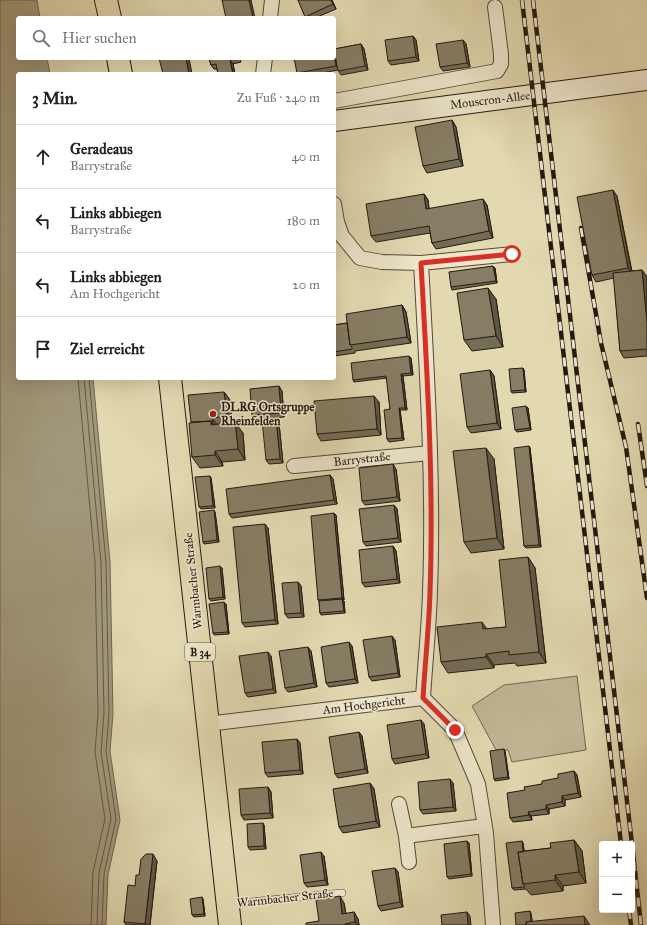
<!DOCTYPE html>
<html lang="de">
<head>
<meta charset="utf-8">
<style>
	:root { --surface:#fff; --page:#f2f2f2; --text:#222; --muted:#767676; --line:#e0e0e0 }
	body { margin:0; font-family:"IM FELL Great Primer",serif; background:var(--page); color:var(--text) }
	.controls { position:absolute; right:12px; bottom:12px; display:grid; overflow:hidden; border-radius:4px; box-shadow:0 4px 16px #0002 }
	.controls button { width:36px; height:36px; display:grid; place-items:center; padding:0; border:0; border-bottom:1px solid var(--line); background:var(--surface); color:var(--text); font:20px sans-serif }
	.stop { position:absolute; width:12px; height:12px; margin:-9px; border:3px solid #d93025; border-radius:50%; background:#fff }
	.stop.end { background:#d93025; border-color:#fff; box-shadow:0 1px 4px #0008 }
	.list { margin:0; padding:0; list-style:none }
	h2 { display:flex; justify-content:space-between; align-items:center; height:52px; margin:0; padding:0 16px; font-size:17px }
	h2 small { font-size:13px; font-weight:400; color:var(--muted) }
	.list li { display:grid; grid-template-columns:26px 1fr auto; gap:12px; align-items:center; box-sizing:border-box; height:64px; padding:0 16px; border-top:1px solid var(--line) }
	.list b { display:block; font-size:15px; white-space:nowrap }
	.list p { margin:0; font-size:13px; white-space:nowrap; color:var(--muted) }
	.list em { font-size:13px; font-style:normal; color:var(--muted) }
	.icon { flex:none; width:22px; height:22px; fill:none; stroke:currentColor; stroke-width:2; stroke-linecap:round; stroke-linejoin:round }
	.map { position:relative; flex:none; width:647px; height:925px; overflow:hidden }
	.search { position:absolute; background:var(--surface); box-shadow:0 4px 16px #0002; left:16px; top:16px; width:320px; height:44px; display:flex; align-items:center; gap:10px; box-sizing:border-box; padding:0 14px; border-radius:4px; color:var(--muted); font-size:15px }
	.panel { position:absolute; background:var(--surface); box-shadow:0 4px 16px #0002; left:16px; top:72px; width:320px; height:308px; border-radius:4px }
	.map>svg:first-child { display:block }
</style>
</head>
<body>
<div class="map">
<svg width="647" height="925" viewBox="0 0 647 925">
	<rect width="100%" height="100%" fill="#e3d9b1"/>
	<filter id="stains"><feTurbulence type="fractalNoise" baseFrequency=".005" numOctaves="4"/><feColorMatrix values="0 0 0 0 .2 0 0 0 0 .09 0 0 0 0 .02 0 0 0 .5 -.17"/></filter>
	<radialGradient id="worn" r=".72"><stop offset=".6" stop-color="#630" stop-opacity="0"/><stop offset="1" stop-color="#630" stop-opacity=".3"/></radialGradient>
	<!-- green -->
	<path fill="#c2b896" stroke="#726854" d="M577,676L586,750L512,762L508,750H496L472,706L504,685Z"/>
	<!-- water -->
	<path fill="#a1987b" stroke="#6e6551" d="M0,0H37L40,18H18V58H47L50,74H18V378H93L110,562L113,714L110,751L120,820L108,875L106,925H0Z"/>
	<g fill="none" stroke-linecap="round" stroke-linejoin="round">
		<!-- shore -->
		<path stroke="#625846" stroke-width="1" d="M78,378L95,563L98,713L95,752L105,819L93,872L91,925
			M84,378L101,563L104,713L101,752L111,819L99,873L97,925
			M89,378L106,563L109,713L106,751L116,819L104,874L102,925"/>
		<!-- lane casing -->
		<g stroke="#524939" stroke-width="8">
			<path id="lane" d="M230,904L342,893"/>
		</g>
		<!-- street casing -->
		<g stroke="#524939" stroke-width="16">
			<path id="street" d="M270,18L272,0
				M263,74L265,58
				M334,101L497,71L501,64V54L495,7
				M334,204L337,222L342,236L360,258L382,262L421,263C427,373 434,483 430,592C429,628 425,663 423,698
				M421,263L512,254
				M294,466L430,453
				M207,724L423,698L455,730L478,784L486,833L493,925
				M399,804L406,836
				M409,862L406,836L484,826"/>
		</g>
		<!-- secondary casing -->
		<g stroke="#221911" stroke-width="22">
			<path id="secondary" d="M334,121L647,80"/>
		</g>
		<!-- primary casing -->
		<g stroke="#221911" stroke-width="24">
			<path id="primary" d="M106,0L110,18
				M118,58L121,74
				M170,378C191,560 209,743 230,925"/>
		</g>
		<!-- lane -->
		<use href="#lane" stroke="#ede6cc" stroke-width="7"/>
		<!-- street -->
		<use href="#street" stroke="#ede6cc" stroke-width="14"/>
		<!-- secondary -->
		<use href="#secondary" stroke="#ede6cc" stroke-width="20"/>
		<!-- primary -->
		<use href="#primary" stroke="#e3d9b1" stroke-width="22"/>
		<!-- rail casing -->
		<g stroke="#221911" stroke-width="4.5">
			<path id="rail" d="M522,0L621,844
				M533,0L632,844
				M581,228L601,343L626,447L647,598
				M638,424L647,486
				M632,844L641,925
				M629,910L631,925"/>
		</g>
		<!-- rail -->
		<use href="#rail" stroke="#ede6cc" stroke-width="3" stroke-dasharray="9" stroke-linecap="butt"/>
	</g>
	<!-- wall -->
	<path fill="#736c56" stroke="#221911" d="M298,0H332L336,9L315,18H306Z
		M413,36L416,40L419,61L391,65L388,61Z
		M463,40L466,44L470,67L443,71L440,67Z
		M361,44L364,49L368,70L341,75L338,70L317,74H298L297,73L334,58V45L335,49Z
		M209,58H240L241,62L233,64L235,74H218L217,69H214L211,65Z
		M452,120L456,127L463,166L427,173L423,166Z
		M424,194L428,200L429,209L487,205L493,238L436,249L432,243L430,233L376,242L371,236Z
		M617,196L632,271L642,270L647,277V356L624,358L620,351L614,278L596,282L592,275Z
		M493,266L495,268L497,283L452,290L451,287Z
		M496,299L503,347L472,351L464,340Z
		M402,305L406,312L411,343L355,351V353L334,356V325L347,323Z
		M411,358L413,375L403,376L407,410H400L404,440L389,442L387,439L390,409L387,378L354,382L353,380Z
		M490,370L494,376L501,429L471,433L467,427Z
		M524,370L526,392L512,393L511,391Z
		M282,391L284,417L255,420L252,415Z
		M224,392L230,400L232,423L243,433L245,460L222,462L223,466L200,468L192,457L191,422Z
		M379,402L381,435L321,441L317,434Z
		M526,406L528,408L531,430L517,432L515,430Z
		M279,423L283,463L269,464L266,460Z
		M529,446L530,448L541,547L526,548L524,546Z
		M494,459L504,549L471,553L464,542Z
		M396,469L400,501L365,505L362,501Z
		M330,475L333,479L337,504L232,518L229,514Z
		M211,478L215,508L201,509L199,507Z
		M394,505L397,509L401,542L366,546L363,542Z
		M215,512L219,542L204,544L203,542Z
		M334,513L336,515L344,600H343L344,601L345,613L321,615L320,613L319,601L318,600Z
		M268,528L278,624L245,627L242,623Z
		M393,546L396,551L400,583L365,587L362,583Z
		M528,557L535,568L546,663L517,666L515,663L494,665V668L448,673L441,662L487,629L506,627Z
		M222,568L225,599L211,601L209,599Z
		M298,582L301,586L304,617L288,618L285,614Z
		M226,604L229,634L214,635L213,633Z
		M395,640L400,677L372,681L369,677Z
		M352,646L358,683L329,687L326,683Z
		M311,651L317,687L288,692L285,688Z
		M271,656L276,693L248,697L245,693Z
		M424,724L429,758L395,764L392,759Z
		M359,732L362,736L368,773L338,778L335,774Z
		M297,739L300,743L303,774L268,777L265,773Z
		M504,749L505,751L509,779L495,781L494,779Z
		M574,771L577,775L581,797L565,800V806L549,809V814L531,816L532,820L513,822L510,818L525,790L558,778Z
		M370,783L374,789L380,827L343,833L339,827Z
		M453,783L456,811L423,814L420,810Z
		M268,787L271,792L273,818L244,820L241,815Z
		M264,825L266,849L250,850L248,847Z
		M574,840L582,851L586,883L563,886V891L531,895L526,889L514,890L512,888L523,843L524,851L551,848Z
		M469,843L472,876L449,879L447,877Z
		M324,856L328,885L307,887L304,883Z
		M157,861L150,925H126L124,922L135,886L139,875Z
		M395,868L398,872L403,907L381,911L378,906Z
		M203,899L205,916L194,917L192,915Z
		M344,903L346,914L354,912L358,919L359,925H306L319,921Z"/>
	<!-- shaded-wall -->
	<path fill="#5e5846" stroke="#221911" d="M249,0H251L255,18H253Z
		M331,0H332L336,9L333,4Z
		M413,36L416,40L419,61L416,57Z
		M463,40L466,44L470,67L467,63Z
		M361,44L364,49L368,70L365,66Z
		M334,45L339,70L336,66L334,55Z
		M186,58H189L192,74H189Z
		M230,60L233,64L235,74H233Z
		M452,120L456,127L463,166L459,159Z
		M613,190L617,196L632,275L628,268Z
		M424,194L428,200L430,216L426,209Z
		M483,199L487,205L493,238L489,231Z
		M493,266L495,268L497,283L496,281Z
		M642,270L647,277V322Z
		M488,288L496,299L503,347L496,336Z
		M402,305L406,312L411,343L407,337Z
		M409,356L411,358L413,375L411,373Z
		M523,368L524,370L526,392L525,390Z
		M490,370L494,376L501,429L497,423Z
		M401,374L403,376L407,410L405,408Z
		M279,386L282,391L284,417L281,413Z
		M224,392L230,400L232,424L227,416Z
		M374,396L379,402L381,435L377,429Z
		M526,406L528,408L531,430L530,428Z
		M399,408L400,410L404,440L402,438Z
		M212,418L218,426L211,425V421Z
		M276,419L279,423L283,463L280,459Z
		M235,422L243,433L245,460L238,449Z
		M529,446L530,448L541,547L539,545Z
		M486,448L494,459L504,549L497,538Z
		M215,451L222,462L223,466L215,455Z
		M393,464L396,469L400,501L397,497Z
		M330,475L333,479L337,504L334,500Z
		M210,476L211,478L215,508L213,506Z
		M394,505L397,509L401,542L398,538Z
		M214,510L215,512L219,542L217,540Z
		M334,513L336,515L344,600L342,598Z
		M265,524L268,528L278,624L275,620Z
		M393,546L396,551L400,583L397,579Z
		M528,557L535,568L546,663L539,652Z
		M220,566L222,568L225,599L223,597Z
		M298,582L301,586L304,617L301,613Z
		M342,599L344,601L345,613L344,611Z
		M224,602L226,604L229,634L228,632Z
		M482,622L490,633L483,629Z
		M392,636L395,640L400,677L398,673Z
		M349,642L352,646L358,683L355,679Z
		M308,647L311,651L317,687L314,683Z
		M268,652L271,656L276,693L273,689Z
		M486,654L494,665V668L486,657Z
		M421,720L424,724L429,758L426,754Z
		M359,732L362,736L368,773L365,769Z
		M297,739L300,743L303,774L300,770Z
		M504,749L505,751L509,779L508,777Z
		M574,771L577,775L581,797L578,793Z
		M450,779L453,783L456,811L453,807Z
		M370,783L374,789L380,827L376,821Z
		M268,787L271,792L273,818L270,813Z
		M562,796L565,800V806L562,802Z
		M546,805L549,809V814L546,809Z
		M528,812L531,816L532,820L529,815Z
		M263,823L264,825L266,849L264,846Z
		M574,840L582,851L586,883L579,872Z
		M467,841L469,843L472,876L471,874Z
		M522,841L523,843L529,883Z
		M321,852L324,856L328,885L325,880Z
		M153,854L157,861L150,925H145Z
		M395,868L398,872L403,907L400,902Z
		M555,875L563,886V891L555,880Z
		M340,896L344,903L347,920L342,914Z
		M202,897L203,899L205,916L204,914Z
		M530,911L531,913L533,925H531Z
		M354,912L358,919L359,925H358L355,922Z
		M467,912L470,916L471,925H468Z
		M584,916L590,925H585Z"/>
	<!-- building -->
	<path fill="#867d64" stroke="#221911" d="M222,0H249L253,18H226Z
		M298,0H331L333,4L305,17Z
		M413,36L416,57L388,61L385,40Z
		M463,40L467,63L440,67L436,44Z
		M361,44L365,66L338,71L334,49Z
		M334,55L336,66L297,73L294,58H334Z
		M159,58H186L189,74H163Z
		M209,58H238L230,60L233,74H218L216,64L211,65Z
		M452,120L459,159L423,166L415,127Z
		M613,190L628,268L592,275L577,197Z
		M424,194L426,209L483,199L489,231L432,243L429,226L371,236L366,204Z
		M493,266L496,281L451,287L449,272Z
		M642,270L647,322V349L620,351L613,273Z
		M488,288L496,336L464,340L457,293Z
		M402,305L407,337L350,345L346,314Z
		M347,323L350,345L352,347V349L334,352V325Z
		M409,356L411,373L401,374L405,408H399L402,438L387,439L384,410L390,409L386,376L353,380L351,363Z
		M523,368L525,390L511,391L509,369Z
		M490,370L497,423L467,427L460,374Z
		M279,386L281,413L252,415L250,389Z
		M224,392L227,416L212,418L213,424L211,421L191,422L188,395Z
		M374,396L377,429L317,434L314,401Z
		M526,406L530,428L515,430L512,408Z
		M276,419L280,459L266,460L262,420Z
		M211,421V425L235,422L238,449L215,451V455L192,457L189,423Z
		M529,446L539,545L524,546L514,448Z
		M486,448L497,538L464,542L453,451Z
		M393,464L397,497L362,501L359,468Z
		M330,475L334,500L229,514L226,489Z
		M210,476L213,506L199,507L195,477Z
		M394,505L398,538L363,542L359,509Z
		M214,510L217,540L203,542L199,512Z
		M334,513L342,598L318,600L311,516Z
		M265,524L275,620L242,623L233,527Z
		M393,546L397,579L362,583L359,550Z
		M528,557L539,652L509,655V651L486,654V657L441,662L437,627L482,622L483,629L506,627L499,560Z
		M220,566L223,597L209,599L206,568Z
		M298,582L301,613L285,614L282,583Z
		M342,599L344,611L320,613L319,601Z
		M224,602L228,632L213,633L209,604Z
		M392,636L398,673L369,677L363,640Z
		M349,642L355,679L326,683L321,647Z
		M308,647L314,683L285,688L279,651Z
		M268,652L273,689L245,693L239,656Z
		M421,720L426,754L392,759L387,725Z
		M359,732L365,769L335,774L329,737Z
		M297,739L300,770L265,773L262,742Z
		M504,749L508,777L494,779L490,751Z
		M574,771L578,793L562,796V802L546,805V809L528,812L529,815L510,818L507,793L525,790L524,787L542,784V781L558,778V774Z
		M450,779L453,807L420,810L418,782Z
		M370,783L376,821L339,827L333,789Z
		M268,787L270,813L241,815L239,789Z
		M263,823L264,846L248,847L247,824Z
		M574,840L579,872L555,875V880L523,884L518,852L551,848L550,843Z
		M467,841L471,874L447,877L444,844Z
		M522,841L523,852H518L523,884L525,887L512,888L506,843Z
		M321,852L325,880L304,883L300,855Z
		M146,854H153L145,924L124,922L128,885L135,886L136,875H139L141,859Z
		M395,868L400,902L378,906L372,871Z
		M340,896L342,914L354,912L355,922L345,924V925H306V923L319,921L316,900Z
		M202,897L204,914L192,915L190,899Z
		M530,911L531,921L526,922V925H516L515,913Z
		M467,912L468,925H442L441,915Z
		M584,916L585,925H526V922Z"/>
	<g fill="none" stroke-linecap="round" stroke-linejoin="round">
		<!-- route -->
		<path stroke="#d93025" stroke-width="5" d="M455,730L423,698C425,663 429,628 430,592C434,483 427,372 421,263L512,254"/>
	</g>
	<!-- markers -->
	<circle fill="#8f2418" stroke="#ede6cc" stroke-width="1.5" cx="213" cy="414" r="4"/>
	<g text-anchor="middle" stroke-width="3" stroke-linejoin="round" paint-order="stroke">
		<!-- shield labels -->
		<rect fill="#ede6cc" stroke="#5f5649" stroke-width="1" x="185" y="643" width="30" height="18" rx="3"/>
		<g font-size="11" font-weight="bold" fill="#221911">
			<text x="200" y="656">B 34</text>
		</g>
		<!-- street labels -->
		<g font-size="12" fill="#221911" stroke="#ede6cc">
			<text transform="translate(490 100) rotate(-7)" y="4">Mouscron-Allee</text>
			<text transform="translate(362 459) rotate(-6)" y="4">Barrystraße</text>
			<text transform="translate(193 581) rotate(-96)" y="4">Warmbacher Straße</text>
			<text transform="translate(364 705) rotate(-7)" y="4">Am Hochgericht</text>
			<text transform="translate(285 898) rotate(-6)" y="4">Warmbacher Straße</text>
		</g>
		<!-- poi labels -->
		<g font-size="12" font-weight="bold" fill="#221911" stroke="#ede6cc" text-anchor="start">
			<text x="221" y="411">DLRG Ortsgruppe<tspan x="221" dy="14">Rheinfelden</tspan></text>
		</g>
	</g>
	<rect width="100%" height="100%" filter="url(#stains)"/>
	<rect width="100%" height="100%" fill="url(#worn)"/>
</svg>
<div class="controls">
<button>+</button>
<button>−</button>
</div>
<div class="stop" style="left:512px;top:254px"></div>
<div class="stop end" style="left:455px;top:730px"></div>
<div class="search"><svg class="icon" aria-label="search" viewBox="0 0 24 24"><circle cx="10" cy="10" r="6"/><path d="M15 15l6 6"/></svg>Hier suchen</div>
<section class="panel">
<h2>3 Min.<small>Zu Fuß · 240 m</small></h2>
<ul class="list">
<li><svg class="icon" aria-label="ahead" viewBox="0 0 24 24"><path d="M12 20V5M6 11l6-6 6 6"/></svg><div><b>Geradeaus</b><p>Barrystraße</p></div><em>40 m</em></li>
<li><svg class="icon" aria-label="left" viewBox="0 0 24 24"><path d="M17 20v-9H6M10 6l-5 5 5 5"/></svg><div><b>Links abbiegen</b><p>Barrystraße</p></div><em>180 m</em></li>
<li><svg class="icon" aria-label="left" viewBox="0 0 24 24"><path d="M17 20v-9H6M10 6l-5 5 5 5"/></svg><div><b>Links abbiegen</b><p>Am Hochgericht</p></div><em>20 m</em></li>
<li><svg class="icon" aria-label="arrive" viewBox="0 0 24 24"><path d="M6 21V4h12l-3 4 3 4H6"/></svg><div><b>Ziel erreicht</b></div></li>
</ul>
</section>
</div>
</body>
</html>
